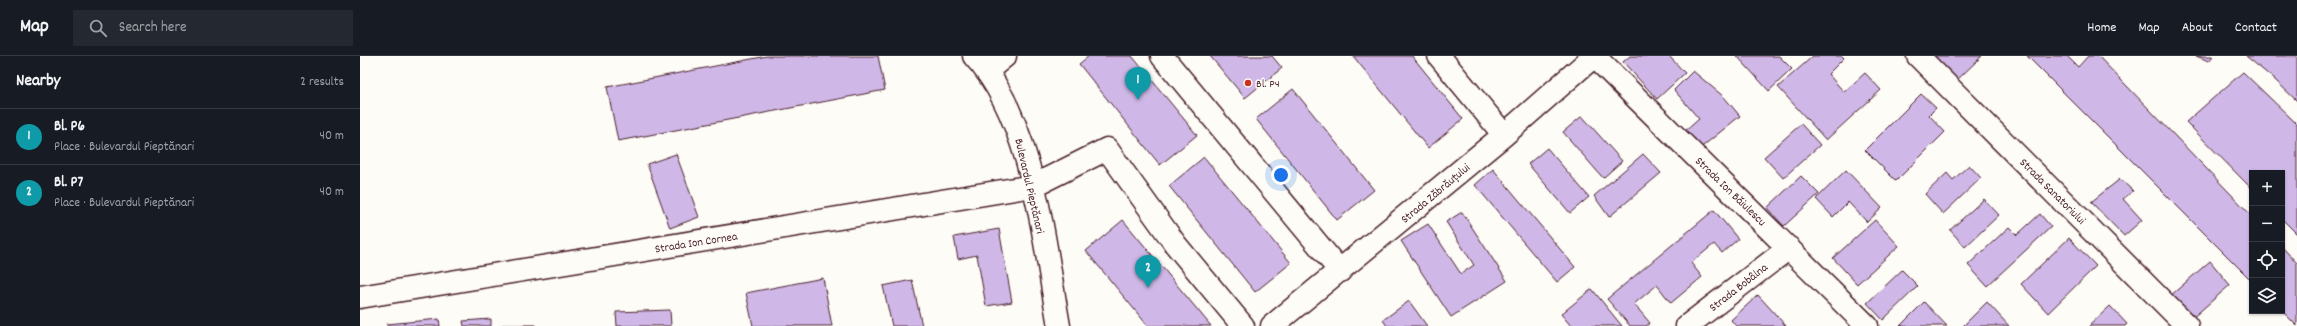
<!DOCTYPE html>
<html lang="en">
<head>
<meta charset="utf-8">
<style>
	:root { --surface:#171b24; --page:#242831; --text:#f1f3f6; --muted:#9ea1a6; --line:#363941; --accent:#b45309 }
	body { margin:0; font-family:Dekko,sans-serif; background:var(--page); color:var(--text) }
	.controls { position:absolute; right:12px; bottom:12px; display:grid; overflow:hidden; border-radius:0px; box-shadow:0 1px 3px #0004 }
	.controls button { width:36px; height:36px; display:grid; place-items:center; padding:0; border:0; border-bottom:1px solid var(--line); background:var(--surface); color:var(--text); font:20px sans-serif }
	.you { position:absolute; left:921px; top:119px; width:14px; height:14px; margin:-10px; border:3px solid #fff; border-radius:50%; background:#1a73e8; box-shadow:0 0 0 6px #1a73e833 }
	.badge { display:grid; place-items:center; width:26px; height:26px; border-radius:50%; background:var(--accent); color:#fff; font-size:13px; font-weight:700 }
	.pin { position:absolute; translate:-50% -33px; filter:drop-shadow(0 1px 2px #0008) }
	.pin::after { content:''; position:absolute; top:21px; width:14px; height:12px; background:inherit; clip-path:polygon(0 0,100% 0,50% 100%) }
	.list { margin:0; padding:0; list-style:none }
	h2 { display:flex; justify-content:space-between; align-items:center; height:52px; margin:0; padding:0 16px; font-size:17px }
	h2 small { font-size:13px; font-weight:400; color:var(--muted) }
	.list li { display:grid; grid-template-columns:26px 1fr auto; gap:12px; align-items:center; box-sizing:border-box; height:56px; padding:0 16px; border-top:1px solid var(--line) }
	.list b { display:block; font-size:15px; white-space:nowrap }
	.list p { margin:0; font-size:13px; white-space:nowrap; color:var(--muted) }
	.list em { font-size:13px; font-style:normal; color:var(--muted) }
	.icon { flex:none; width:22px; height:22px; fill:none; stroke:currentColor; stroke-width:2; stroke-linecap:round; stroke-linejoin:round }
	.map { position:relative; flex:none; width:1937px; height:270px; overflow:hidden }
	header { display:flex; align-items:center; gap:24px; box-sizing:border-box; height:56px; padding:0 20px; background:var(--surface); border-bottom:1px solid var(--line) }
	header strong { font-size:19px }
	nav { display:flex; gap:22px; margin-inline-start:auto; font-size:14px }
	.search { width:280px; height:36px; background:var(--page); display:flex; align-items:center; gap:10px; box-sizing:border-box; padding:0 14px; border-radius:0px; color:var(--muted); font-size:15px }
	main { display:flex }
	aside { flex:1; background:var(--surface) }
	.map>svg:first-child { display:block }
</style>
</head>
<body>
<header>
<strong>Map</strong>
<div class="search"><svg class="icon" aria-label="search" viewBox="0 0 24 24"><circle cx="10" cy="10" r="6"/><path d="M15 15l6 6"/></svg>Search here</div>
<nav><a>Home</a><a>Map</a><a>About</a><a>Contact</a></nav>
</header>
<main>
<aside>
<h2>Nearby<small>2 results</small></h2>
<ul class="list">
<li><span class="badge" style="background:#0f9aa8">1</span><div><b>Bl. P6</b><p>Place · Bulevardul Pieptănari</p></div><em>40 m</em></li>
<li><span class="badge" style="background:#0f9aa8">2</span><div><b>Bl. P7</b><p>Place · Bulevardul Pieptănari</p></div><em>40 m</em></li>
</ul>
</aside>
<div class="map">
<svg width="1937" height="270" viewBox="0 0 1937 270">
	<rect width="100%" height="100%" fill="#fdfcf7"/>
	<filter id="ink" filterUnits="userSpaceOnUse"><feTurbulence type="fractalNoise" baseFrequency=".025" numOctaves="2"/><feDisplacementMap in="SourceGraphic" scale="8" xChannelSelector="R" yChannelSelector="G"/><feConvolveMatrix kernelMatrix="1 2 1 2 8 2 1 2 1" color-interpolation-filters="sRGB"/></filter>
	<g filter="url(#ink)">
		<!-- building -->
		<path fill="#cfb8e7" stroke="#4a1f2b" d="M407,0H518L525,34L258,85L247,31Z
			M729,0H772L837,79L800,109L719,8Z
			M850,0H912L922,12L885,42Z
			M993,0H1052L1103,63L1068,92Z
			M1270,0H1309L1325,17L1297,43L1263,6Z
			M1377,0H1419L1432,13L1409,35Z
			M1453,0H1482L1484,2L1468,18L1484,36L1505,17L1521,34L1466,84L1418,31Z
			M1568,0H1622L1594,27Z
			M1667,0H1707L1718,11L1728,0H1738L1892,160V225Z
			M1836,0H1853L1849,5Z
			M1886,0H1937V45L1915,24Z
			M1333,15L1364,41L1380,60L1338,94L1323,77L1339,63L1314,34Z
			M1883,16L1937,68V178L1922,163V117H1892V133L1826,66Z
			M933,33L1014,134L977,164L896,63Z
			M1561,38L1576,52L1569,59L1585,76L1536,125L1505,94Z
			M1222,60L1262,105L1243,122L1203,76Z
			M1441,68L1460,89L1423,122L1404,101Z
			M1187,92L1229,141L1210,157L1168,108Z
			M316,98L339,161L310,172L287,108Z
			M1283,98L1301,117L1249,161L1234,140Z
			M844,101L931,207L895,236L809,130Z
			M1609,109L1621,122L1583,158L1565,138L1587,117L1593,124Z
			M1133,113L1215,211L1197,226L1115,129Z
			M1486,114L1522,152L1507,166L1488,146L1473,161L1456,143Z
			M1441,120L1459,138L1424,170L1407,152Z
			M1760,123L1773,135L1763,143L1782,164L1764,180L1731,146Z
			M1624,143L1639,159L1605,191L1590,174Z
			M1354,154L1378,183L1362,197L1354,188L1331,207L1342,221L1311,247L1297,229L1274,248L1290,267L1286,270H1270L1247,243Z
			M1102,156L1147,225L1091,261L1041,185L1068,168L1101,218L1114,209L1086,166Z
			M1680,158L1691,171L1627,230L1608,209L1649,171L1657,179Z
			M763,164L851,270H788L726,195Z
			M1515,164L1539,190L1497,228L1473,202Z
			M639,173L652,246L626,250L617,199L598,203L594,181Z
			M1709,182L1736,210L1688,257L1661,228Z
			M1922,191L1937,207V270L1922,255Z
			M1850,205L1870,229L1829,265L1809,241Z
			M1542,214L1558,230L1523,264L1507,247Z
			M463,222L472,270H393L386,237Z
			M552,224L562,270H532L523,230Z
			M1232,233L1262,270H1211L1201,258Z
			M1398,239L1426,270H1376L1371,264Z
			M1049,245L1067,270H1027L1023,264Z
			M1564,246L1587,270H1540Z
			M1627,246L1649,270H1603Z
			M1750,250L1767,268L1765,270H1729Z
			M310,254L311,270H257L256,256Z
			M79,263L80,270H27V268Z
			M131,263V270H104L103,265Z
			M142,269H176V270H142Z"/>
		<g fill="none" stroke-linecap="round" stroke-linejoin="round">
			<!-- minor casing -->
			<g stroke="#4a1f2b" stroke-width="25">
				<path id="minor" d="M802,0L980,215
					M1079,0L1144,79
					M1234,0L1507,270
					M1558,0L1827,270
					M628,14L645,0
					M0,241L673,130L747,93L816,189L883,270
					M912,270L1144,79L1234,0
					M1327,270L1429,192"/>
			</g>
			<!-- major casing -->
			<g stroke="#4a1f2b" stroke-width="25">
				<path id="major" d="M614,0C673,63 684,187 699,270"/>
			</g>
			<!-- minor -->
			<use href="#minor" stroke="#fdfcf7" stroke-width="22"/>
			<!-- major -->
			<use href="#major" stroke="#fdfcf7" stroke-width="22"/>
		</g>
	</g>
	<!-- markers -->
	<circle fill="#c8321e" stroke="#fdfcf7" stroke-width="1.5" cx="888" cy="27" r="4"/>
	<g text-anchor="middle" stroke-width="3" stroke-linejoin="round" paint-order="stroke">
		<!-- poi labels -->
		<g font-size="12" fill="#4a1f2b" stroke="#fdfcf7" text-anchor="start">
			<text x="896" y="31">Bl. P4</text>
		</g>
		<!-- street labels -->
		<g font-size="12" fill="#4a1f2b" stroke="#fdfcf7">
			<text transform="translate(670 130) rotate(77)" y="4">Bulevardul Pieptănari</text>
			<text transform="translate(1371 135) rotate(44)" y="4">Strada Ion Băiulescu</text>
			<text transform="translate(1693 135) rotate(45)" y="4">Strada Sanatoriului</text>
			<text transform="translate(1075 137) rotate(-40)" y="4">Strada Zăbrăuțului</text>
			<text transform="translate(336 186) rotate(-9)" y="4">Strada Ion Cornea</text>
			<text transform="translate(1378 231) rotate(-38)" y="4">Strada Bobâlna</text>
		</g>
	</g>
</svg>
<div class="controls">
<button>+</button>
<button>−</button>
<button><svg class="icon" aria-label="locate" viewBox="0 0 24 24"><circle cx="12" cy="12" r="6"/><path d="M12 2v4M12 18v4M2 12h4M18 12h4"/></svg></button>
<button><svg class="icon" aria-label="layers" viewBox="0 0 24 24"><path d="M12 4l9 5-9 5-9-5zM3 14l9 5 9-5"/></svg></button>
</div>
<div class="you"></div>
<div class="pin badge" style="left:778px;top:44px;background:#0f9aa8">1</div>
<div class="pin badge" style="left:788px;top:232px;background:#0f9aa8">2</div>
</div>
</main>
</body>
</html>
